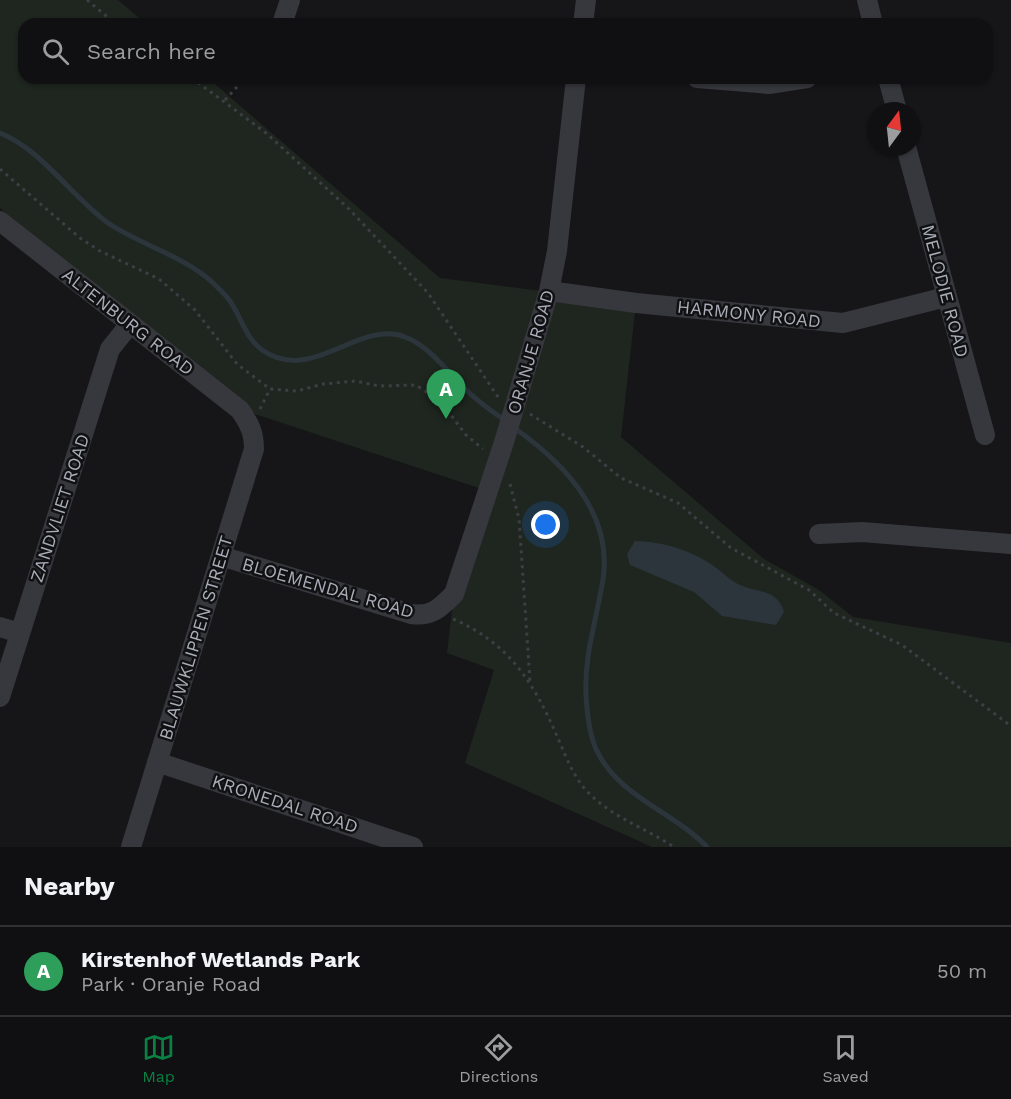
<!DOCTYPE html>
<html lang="en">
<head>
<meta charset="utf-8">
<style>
	:root { --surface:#101012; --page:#19191b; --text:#f1f3f6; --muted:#9c9d9f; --line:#303032; --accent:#0b8043 }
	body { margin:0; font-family:"Work Sans",sans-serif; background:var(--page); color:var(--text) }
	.compass { position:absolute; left:867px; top:102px; width:54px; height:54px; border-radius:50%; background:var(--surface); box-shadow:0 2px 4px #0004; rotate:15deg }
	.you { position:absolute; left:546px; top:525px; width:21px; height:21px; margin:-15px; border:4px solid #fff; border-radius:50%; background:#1a73e8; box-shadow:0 0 0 9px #1a73e833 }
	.badge { display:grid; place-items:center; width:39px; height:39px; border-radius:50%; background:var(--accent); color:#fff; font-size:20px; font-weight:700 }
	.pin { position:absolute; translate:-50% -50px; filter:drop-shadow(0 2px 3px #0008) }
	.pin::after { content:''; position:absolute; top:32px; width:21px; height:18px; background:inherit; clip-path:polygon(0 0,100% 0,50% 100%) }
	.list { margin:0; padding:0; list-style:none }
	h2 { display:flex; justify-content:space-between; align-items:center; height:78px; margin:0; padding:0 24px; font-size:26px }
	h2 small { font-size:20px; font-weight:400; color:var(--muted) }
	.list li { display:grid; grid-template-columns:39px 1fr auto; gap:18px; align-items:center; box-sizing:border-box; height:90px; padding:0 24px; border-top:2px solid var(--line) }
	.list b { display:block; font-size:22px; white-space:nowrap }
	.list p { margin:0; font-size:20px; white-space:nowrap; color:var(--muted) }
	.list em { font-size:20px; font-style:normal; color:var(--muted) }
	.icon { flex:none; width:33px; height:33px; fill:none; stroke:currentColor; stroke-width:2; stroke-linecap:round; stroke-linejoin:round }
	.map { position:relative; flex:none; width:1011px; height:847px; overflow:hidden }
	.search { position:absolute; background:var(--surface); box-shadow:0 2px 4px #0004; left:18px; right:18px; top:18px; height:66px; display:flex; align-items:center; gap:15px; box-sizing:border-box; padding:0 21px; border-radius:18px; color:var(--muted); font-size:22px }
	.sheet { height:168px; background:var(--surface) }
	nav { display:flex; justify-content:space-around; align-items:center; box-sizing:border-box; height:84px; border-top:2px solid var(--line); background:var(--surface); font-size:16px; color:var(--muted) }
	nav a { display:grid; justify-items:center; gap:3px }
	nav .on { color:var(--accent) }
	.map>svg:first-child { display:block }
</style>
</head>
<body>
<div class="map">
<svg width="1011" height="847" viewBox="0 0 1011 847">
	<rect width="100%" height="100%" fill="#161618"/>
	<!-- green -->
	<path fill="#1e261f" d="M0,0H118L146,24H24V78H208L440,278L636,303L621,437L764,559L819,590L853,617L1011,643V847H652L465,763L494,670L447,653L454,594L488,491L255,414L0,208Z"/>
	<!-- water -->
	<path fill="#2c353c" d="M635,541C661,542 684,548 706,561C717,567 726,577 736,583C755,594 777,587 784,612L776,625L722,616L694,592L630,565L627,554Z"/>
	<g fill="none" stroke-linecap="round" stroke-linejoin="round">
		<!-- stream -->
		<path stroke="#2c353c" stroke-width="5" d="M0,133C40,148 73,198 108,223C141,245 181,255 211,281C217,287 225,294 230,301C241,317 245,337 262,350C312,385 358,319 405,337C429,346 446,370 463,387C476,400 491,411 506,421
			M513,427C563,462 613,513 603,579C597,618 584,655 586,695C587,712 589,733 596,749C617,796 674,812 707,847"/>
		<!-- path -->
		<path stroke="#3d3f44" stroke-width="3" stroke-dasharray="3 4.5" stroke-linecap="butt" d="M87,0L116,24
			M192,78L266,133L349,209L428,293L498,397
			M225,100L245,78
			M0,169L80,238L100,251L159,279L195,310L237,364L270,389L297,391L323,384L356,381L379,386L416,385L441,402L466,435L483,449
			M260,409L270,389
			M530,414L583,447L621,478L678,503L731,548L809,590L834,613L902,645L1011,726
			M510,484L519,519L530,681
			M453,619C509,643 534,683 557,736C565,754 572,774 585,789C610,817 644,827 674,847"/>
		<!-- street -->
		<path stroke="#37383d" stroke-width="20" d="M867,0L873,24
			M282,24L290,0
			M583,24L586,0
			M697,78L769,84L807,78
			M888,78L897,111
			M906,147L985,435
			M0,221L240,410C249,423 254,432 254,449L131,847
			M549,291L636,303L843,323L946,297
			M819,534L862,532L1011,544
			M221,556L411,614C432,617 440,608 454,594L505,439L549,291L557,251L576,78
			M0,627L20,633
			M0,697L110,349L130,324
			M157,762L413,847"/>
	</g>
	<g text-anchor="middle" stroke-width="5" stroke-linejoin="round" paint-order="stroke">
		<!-- street labels -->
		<g font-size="18" fill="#a8adb8" stroke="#111113">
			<text transform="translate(945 291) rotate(75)" y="6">MELODIE ROAD</text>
			<text transform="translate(749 314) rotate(6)" y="6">HARMONY ROAD</text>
			<text transform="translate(128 322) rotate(38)" y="6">ALTENBURG ROAD</text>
			<text transform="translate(531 352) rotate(-74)" y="6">ORANJE ROAD</text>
			<text transform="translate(60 508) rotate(-72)" y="6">ZANDVLIET ROAD</text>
			<text transform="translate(328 588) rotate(16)" y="6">BLOEMENDAL ROAD</text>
			<text transform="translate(196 638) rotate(-73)" y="6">BLAUWKLIPPEN STREET</text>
			<text transform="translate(285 804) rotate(18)" y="6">KRONEDAL ROAD</text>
		</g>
	</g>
</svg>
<svg class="compass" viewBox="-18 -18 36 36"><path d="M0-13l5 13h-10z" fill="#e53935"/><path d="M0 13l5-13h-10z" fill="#9c9d9f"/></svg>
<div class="you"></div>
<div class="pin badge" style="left:446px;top:419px;background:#2e9e5b">A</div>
<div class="search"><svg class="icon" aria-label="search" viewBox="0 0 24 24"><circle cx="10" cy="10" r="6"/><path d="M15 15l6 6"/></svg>Search here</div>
</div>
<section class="sheet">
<h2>Nearby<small></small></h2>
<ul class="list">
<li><span class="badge" style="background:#2e9e5b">A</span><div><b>Kirstenhof Wetlands Park</b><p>Park · Oranje Road</p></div><em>50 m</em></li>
</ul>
</section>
<nav>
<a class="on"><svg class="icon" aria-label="map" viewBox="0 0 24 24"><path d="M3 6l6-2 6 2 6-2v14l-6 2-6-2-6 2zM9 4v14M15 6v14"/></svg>Map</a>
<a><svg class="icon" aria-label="directions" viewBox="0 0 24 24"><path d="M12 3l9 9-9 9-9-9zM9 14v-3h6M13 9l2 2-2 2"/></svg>Directions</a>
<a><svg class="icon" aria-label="saved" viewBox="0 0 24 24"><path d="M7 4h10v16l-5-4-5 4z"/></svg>Saved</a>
</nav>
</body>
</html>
